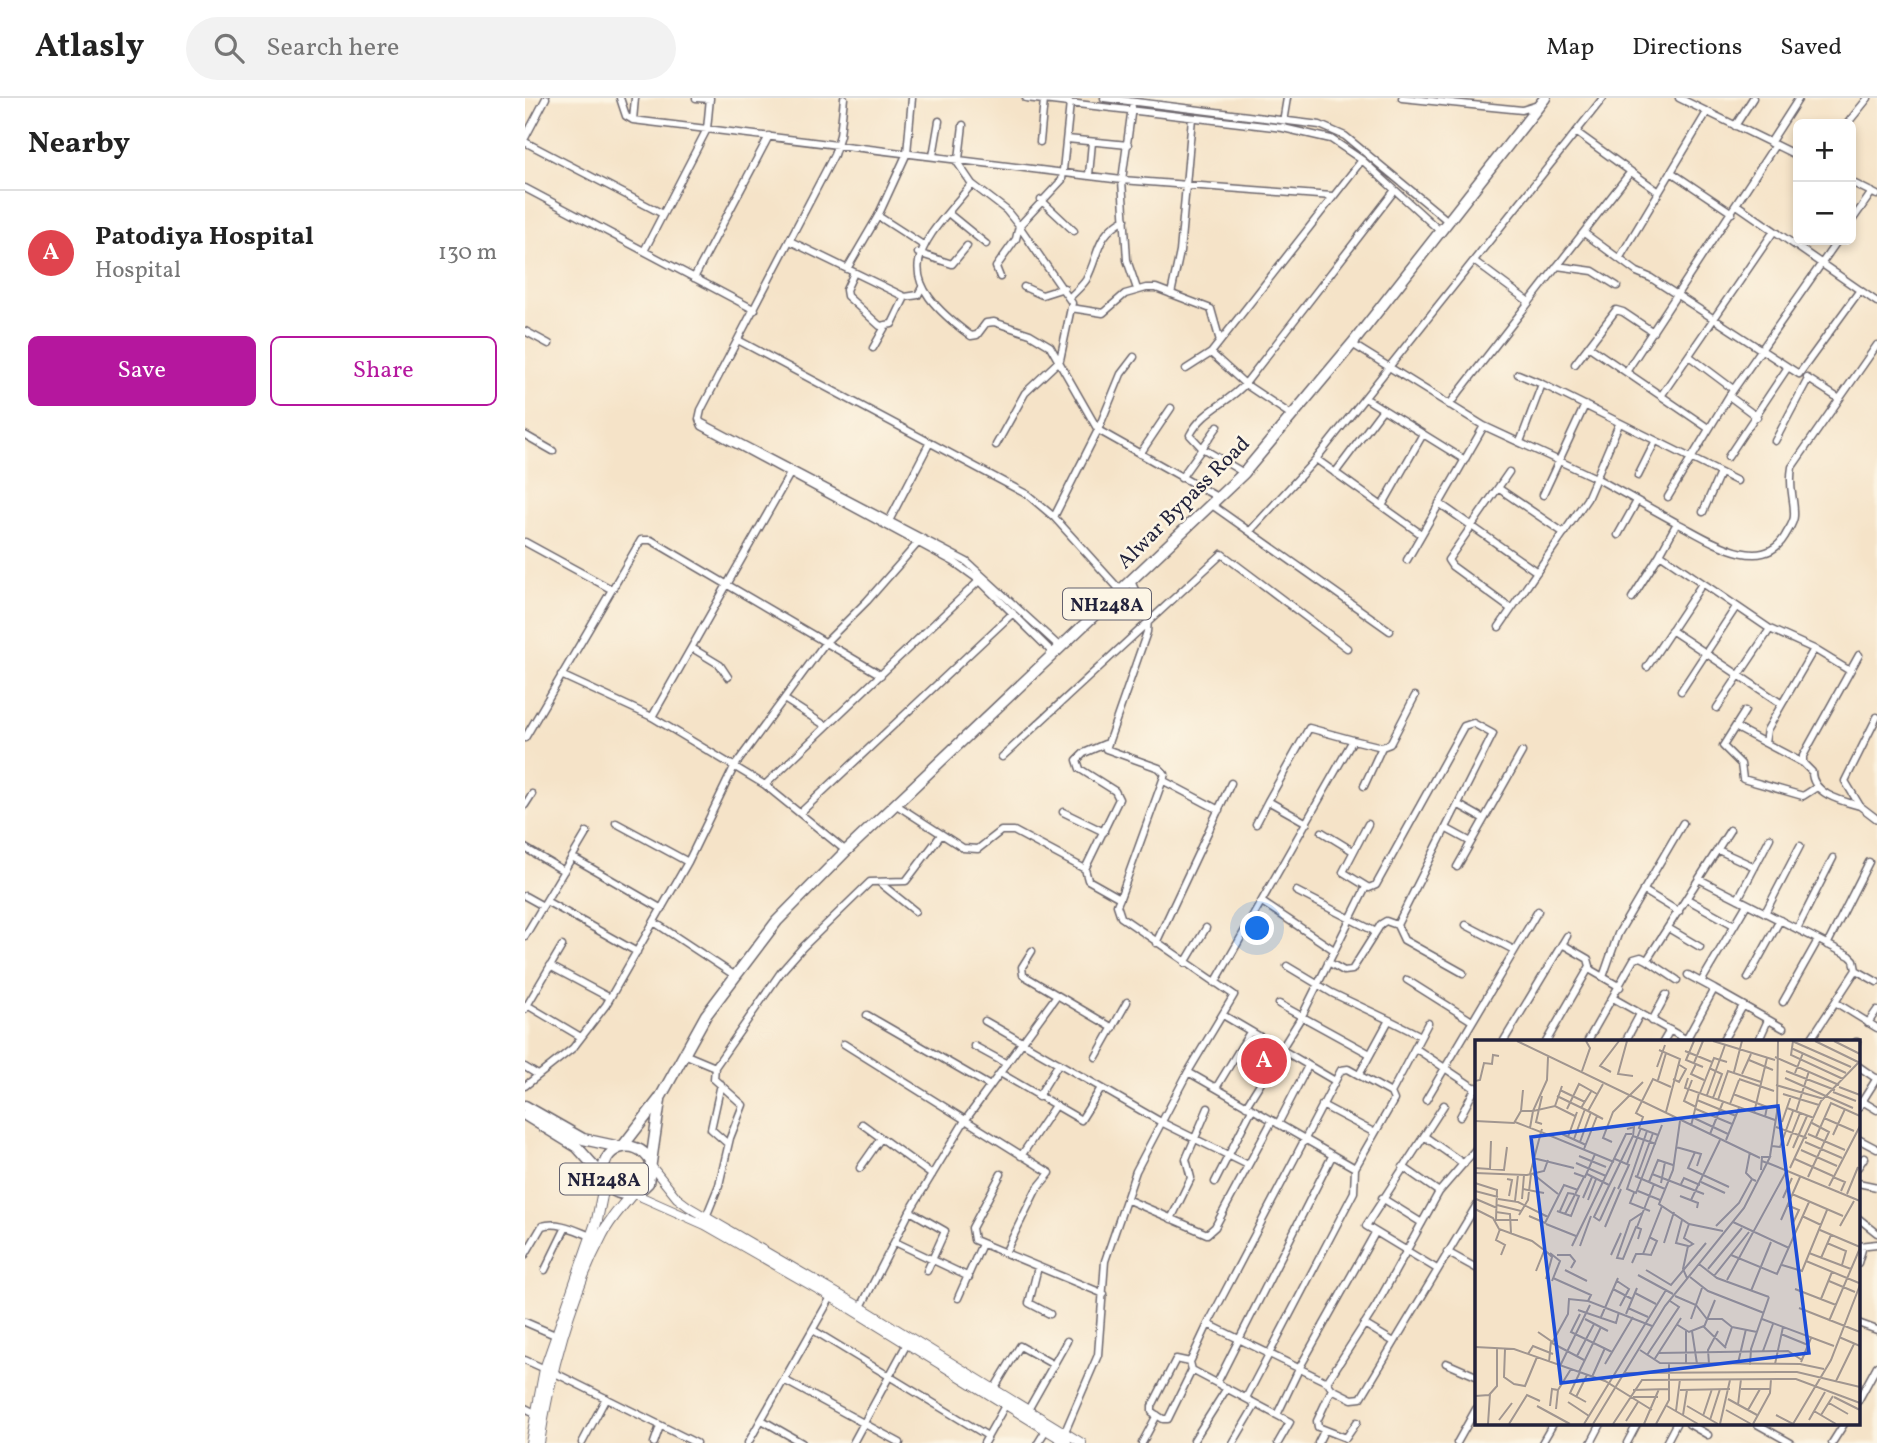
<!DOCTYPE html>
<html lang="en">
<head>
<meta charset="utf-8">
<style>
	:root { --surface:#fff; --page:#f2f2f2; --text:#222; --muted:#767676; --line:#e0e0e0; --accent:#b5179e }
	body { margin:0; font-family:Vollkorn,serif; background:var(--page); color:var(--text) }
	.controls { position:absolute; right:21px; top:21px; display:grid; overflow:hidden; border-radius:10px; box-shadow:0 4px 10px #0003 }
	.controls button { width:63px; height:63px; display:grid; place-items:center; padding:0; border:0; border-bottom:2px solid var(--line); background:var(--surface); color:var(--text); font:35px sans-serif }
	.you { position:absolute; left:733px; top:831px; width:24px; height:24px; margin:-18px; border:5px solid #fff; border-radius:50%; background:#1a73e8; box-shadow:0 0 0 10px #1a73e833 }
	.badge { display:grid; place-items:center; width:46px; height:46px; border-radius:50%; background:var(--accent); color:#fff; font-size:23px; font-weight:700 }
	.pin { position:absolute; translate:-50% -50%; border:4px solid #fff; box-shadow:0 2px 7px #0006 }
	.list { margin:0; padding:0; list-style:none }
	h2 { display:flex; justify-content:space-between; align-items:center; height:91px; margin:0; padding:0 28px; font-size:30px }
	h2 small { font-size:23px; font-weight:400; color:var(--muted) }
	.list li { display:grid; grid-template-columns:46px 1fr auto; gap:21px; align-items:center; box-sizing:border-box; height:126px; padding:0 28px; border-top:2px solid var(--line) }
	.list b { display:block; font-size:26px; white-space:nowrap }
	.list p { margin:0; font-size:23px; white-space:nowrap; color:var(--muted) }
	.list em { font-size:23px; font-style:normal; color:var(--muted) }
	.actions { display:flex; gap:14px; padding:21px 28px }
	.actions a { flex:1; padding:16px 0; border:2px solid var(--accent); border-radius:10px; text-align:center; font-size:24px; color:var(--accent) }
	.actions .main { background:var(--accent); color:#fff }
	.icon { flex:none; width:38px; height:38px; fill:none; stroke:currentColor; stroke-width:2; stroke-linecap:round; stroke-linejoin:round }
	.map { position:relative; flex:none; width:1352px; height:1345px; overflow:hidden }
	header { display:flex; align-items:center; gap:42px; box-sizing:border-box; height:98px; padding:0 35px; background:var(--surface); border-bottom:2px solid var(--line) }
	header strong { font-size:33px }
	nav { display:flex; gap:38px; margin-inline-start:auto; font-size:24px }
	.search { width:490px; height:63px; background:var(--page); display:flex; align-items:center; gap:18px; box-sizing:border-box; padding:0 24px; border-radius:38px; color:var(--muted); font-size:26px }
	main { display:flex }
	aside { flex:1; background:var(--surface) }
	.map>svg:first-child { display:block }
</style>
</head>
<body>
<header>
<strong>Atlasly</strong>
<div class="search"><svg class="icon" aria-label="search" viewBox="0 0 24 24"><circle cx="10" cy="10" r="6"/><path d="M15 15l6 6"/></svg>Search here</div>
<nav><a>Map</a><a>Directions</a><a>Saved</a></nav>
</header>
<main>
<aside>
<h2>Nearby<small></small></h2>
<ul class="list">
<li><span class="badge" style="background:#e0444e">A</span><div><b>Patodiya Hospital</b><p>Hospital</p></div><em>130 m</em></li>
</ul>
<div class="actions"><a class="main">Save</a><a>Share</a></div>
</aside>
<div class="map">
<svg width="1352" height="1345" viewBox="0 0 1352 1345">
	<rect width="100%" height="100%" fill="#fcf5e5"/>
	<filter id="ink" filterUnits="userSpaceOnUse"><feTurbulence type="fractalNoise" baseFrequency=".0143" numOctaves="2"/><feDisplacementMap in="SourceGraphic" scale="14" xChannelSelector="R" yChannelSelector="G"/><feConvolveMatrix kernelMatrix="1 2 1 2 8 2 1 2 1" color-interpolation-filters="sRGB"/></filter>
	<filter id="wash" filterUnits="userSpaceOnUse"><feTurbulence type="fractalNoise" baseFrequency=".00686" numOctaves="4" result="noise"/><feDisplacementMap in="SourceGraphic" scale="28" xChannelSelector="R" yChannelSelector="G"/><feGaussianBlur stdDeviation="1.57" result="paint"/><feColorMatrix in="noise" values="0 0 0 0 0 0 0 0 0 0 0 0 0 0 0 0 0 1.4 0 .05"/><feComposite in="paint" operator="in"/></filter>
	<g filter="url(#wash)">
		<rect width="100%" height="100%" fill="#f5e3c8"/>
	</g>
	<g filter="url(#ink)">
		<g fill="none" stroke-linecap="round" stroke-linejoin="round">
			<!-- minor casing -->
			<g stroke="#6c666c" stroke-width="9">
				<path id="minor" d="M95,0L101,18L108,22L597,82L807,98
					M171,0L185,1
					M319,0L315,37L309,57L176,312L174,321L177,328L429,464L454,482L528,555
					M501,0L758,30L806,41L837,62L915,133
					M579,0L795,27L820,38L923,123
					M877,0L997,12L1013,7
					M1154,0L1273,58
					M607,9L597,82L602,162L612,191
					M108,22L110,0
					M758,24L762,0
					M1322,26L1343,0
					M1210,28L1228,0
					M1051,34L1134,94
					M0,40L21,0
					M542,41L603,47
					M0,44L138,116
					M515,44L519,2
					M1245,45L1274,0
					M408,58L414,23
					M430,61L447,86L481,112L494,128L547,205L535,262L500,295L471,347
					M434,61L438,27
					M1146,74L1207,115
					M564,77L567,44
					M1326,84L1352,97
					M447,86C391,152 362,176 446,238L452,237L461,225L469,224L505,236L525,248L573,332L694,400
					M0,90L230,212
					M516,102L549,133
					M1212,107L1352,204
					M423,115L461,146
					M353,118L398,147
					M1326,124L1347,94
					M1059,135L1112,174L1126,180L1263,269L1203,359
					M265,143L380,199L393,197L396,191
					M119,153L182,31L185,0
					M393,155L427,166L442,148
					M1094,161L1182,14
					M949,163L1004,204
					M1032,168L1068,173L1092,188
					M322,171L353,118L382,55L387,0
					M328,177L321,192L322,198L355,228L367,226L380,199
					M475,179L471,169L491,141L494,128L537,82L545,5
					M169,180L244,38
					M499,189L517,197L539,190
					M646,196L655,154L667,20
					M545,199C550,194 557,188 561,182C575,156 570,137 600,121
					M546,210L578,215L600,196L621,190H631L686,211L695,243
					M0,233L24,246
					M213,242L503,397L529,419L596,493
					M827,246L959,328L1071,380L1152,425L1135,456L1245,531L1289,551L1325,573
					M1063,248L1183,330
					M348,250L360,229
					M686,255L720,286L768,318
					M1164,258L1208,291
					M1050,266L1091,212L1098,214L1128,234
					M1263,269L1274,276L1335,192
					M661,271L686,255L837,62
					M1101,274L1250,47
					M993,276L1017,286
					M1282,280L1313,300
					M1136,298L1249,133
					M1204,298L1232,319
					M840,300L940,362
					M924,307L1104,76
					M175,324L442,464L535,549
					M0,337L28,353
					M1250,343L1283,281
					M995,344L1017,286L1212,383
					M615,356L646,310
					M791,361L896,436
					M984,374L923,462L927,468L986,511
					M719,375L677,350L665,337C678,312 702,306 720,286L870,92
					M810,375L858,311
					M1113,378L1130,344
					M656,380L693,328
					M973,390L1039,435
					M1018,397L1060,307
					M1143,399L1204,298L1313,142
					M914,405L1012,474
					M687,407L865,533
					M857,408L898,336
					M1178,414L1195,375
					M529,419L573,332L596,276L609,259
					M364,423L405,344
					M1152,425C1180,439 1236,479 1260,438C1263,432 1269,425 1269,418C1270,401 1263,391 1267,369L1352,247
					M726,432L791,361L1078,0
					M1093,437L1112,403
					M0,444L86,491
					M882,462L959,328
					M1107,500L1135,456
					M974,529L1062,401L1094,326
					M1146,532L1257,606
					M167,550L195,567L203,579
					M1334,557L1278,658V665L1287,674C1287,696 1317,703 1335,708
					M1122,569L1177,486
					M36,577L127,619L240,687L321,753
					M1156,593L1211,509
					M259,601L301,628
					M1192,610L1245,531
					M1220,613L1198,648L1216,666L1218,681L1278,698L1292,689
					M127,619L266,374
					M1352,619L1320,683L1335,708L1352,721
					M1210,629L1278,665
					M0,640L116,442H126L356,577
					M1240,645L1242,632L1289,551
					M477,659L697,456L822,550
					M639,683L694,712
					M240,687L456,481
					M839,688L857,649
					M370,706L438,750L453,751L476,733H489L560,771L563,782L595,800L592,807L596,819L709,897L663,974L611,1073L580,1163L573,1257L539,1336
					M0,707L7,696
					M934,707L959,721
					M538,714L579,734
					M275,715L488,515
					M91,725L163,764
					M782,725L743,703L784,630L828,642
					M731,726L743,703
					M922,731L946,744
					M797,734L828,753
					M0,750L39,773
					M1193,752L1230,769
					M47,759L137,811
					M932,769L997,654
					M560,771L594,701L590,693L555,671L552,662L559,655L580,646
					M1174,781L1325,858L1329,862L1331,872
					M355,785L390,813
					M1118,792L1154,814
					M771,793L851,834
					M0,798L18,808
					M595,800L640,676L634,670L581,651L622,534L623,521L606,483
					M1162,801L1209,827
					M1213,801L1245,740
					M21,803L112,854
					M737,804L809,852
					M1240,815L1275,748
					M129,824L209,877
					M872,827L879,842L938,875
					M941,827L989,852
					M1143,830L1175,849
					M1272,831L1308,760
					M0,838L62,734
					M631,845L706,685
					M1302,847L1344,764
					M507,853L497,869L498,877L588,930
					M1122,862L1152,882
					M803,864L819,873L827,872L856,826L861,823L872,827L968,636L948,625L939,628L851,787L844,790L818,774L843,726
					M660,865L681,830
					M25,868L85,900
					M762,868L807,895L864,922L834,977
					M1064,871L1095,889
					M1163,877L1189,891
					M1078,879L1093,836L1158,725
					M1223,880L1255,822
					M882,882L947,923
					M1176,884L1222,806
					M690,885L828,642L857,649L865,646L890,598
					M1088,900L1162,942
					M1258,904L1293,842
					M1310,904L1352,930
					M754,906L845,956
					M2,907L56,939
					M0,911L37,848
					M342,917L465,988
					M698,917L810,983
					M864,922L896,938
					M460,923L636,1024L723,1067
					M1127,923L1141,897
					M1343,925L1352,912
					M978,944L1042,838
					M1021,944L1065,868L1063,861L1037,846
					M1062,944L1109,861L1116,859L1122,862L1205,732
					M1100,944L1115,916
					M1138,944L1145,932
					M1160,944L1189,891L1258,930
					M1197,944L1218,908
					M1233,944L1243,922
					M1284,944L1331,872L1352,884
					M1331,944H1332
					M319,946L525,1075L511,1092L480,1155
					M449,948L482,966
					M890,950L951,991
					M159,956L190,969L256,874L278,849L345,784L381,783L416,737
					M571,959L602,904
					M1333,968L1352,981
					M0,969L13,977
					M663,974L830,1070
					M475,975L556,1022L576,990
					M196,986L186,1031L203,1046
					M0,988L48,950L81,907L163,764L209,669L300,545L342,503L392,446
					M691,990L725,934
					M866,995L903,925
					M513,999L534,965
					M901,1002L1013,813
					M1337,1003L1352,1012
					M797,1007L850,1035
					M721,1008L777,918L841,789
					M1333,1010L1352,980
					M935,1019L951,989
					M337,1026L407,1077
					M753,1026L783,968
					M899,1038L939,1066
					M1333,1041L1352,1051
					M496,1058L529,1009
					M878,1069L914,1094
					M1333,1069L1339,1060
					M335,1070L356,1040
					M476,1076L447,1130L449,1142L579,1196
					M690,1084L727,1011
					M1333,1085L1352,1089
					M857,1100L897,1125
					M601,1101L682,1136L690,1129L747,1023
					M385,1113L420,1133L402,1173
					M181,1119L194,1087L205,1040L218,1007L189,981L190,969
					M1333,1120L1352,1135
					M646,1121L666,1080L661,1061L683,1010
					M370,1144L444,1179
					M1333,1148L1352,1146
					M922,1154L951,1170
					M0,1157L17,1128C34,1123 50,1132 66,1138
					M1333,1165L1338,1148
					M513,1169L504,1205L525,1216
					M912,1171L841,1128L919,1007
					M20,1172L41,1129
					M433,1200L457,1146
					M335,1211L385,1113L439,1024L532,897
					M0,1224L30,1237
					M1333,1225L1352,1232
					M683,1226L802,1284L807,1291L792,1323L793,1329L821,1340L832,1324
					M839,1226L869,1244
					M288,1232L461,1337
					M0,1262L20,1271
					M665,1264L651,1261L627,1308V1314L638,1321H643L667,1272L665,1264L683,1226L816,972L823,971L866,995L869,1002L830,1070L829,1094L721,1300
					M921,1265L951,1278
					M667,1272L765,1324L753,1345
					M28,1274L171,1345
					M259,1282L375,1345
					M802,1284L851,1208L914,1094L951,1051
					M692,1285L807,1058
					M469,1291L495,1248L529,1267
					M807,1291L827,1301L836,1300L951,1108
					M1333,1303L1352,1268
					M0,1310L10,1315
					M503,1312L542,1243
					M752,1317L775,1269L850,1135
					M237,1322L277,1345
					M1164,1326L1183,1337
					M1232,1326L1266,1345
					M669,1342L702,1290
					M57,1345L81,1300
					M129,1345L135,1328
					M223,1345L306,1199
					M328,1345L384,1242
					M459,1345L482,1304
					M513,1345L521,1332
					M617,1345L632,1317
					M708,1345L731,1306
					M793,1345L799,1333
					M932,1345L951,1311
					M1017,1345L1028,1326
					M1066,1345L1076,1326
					M1102,1345L1112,1326
					M1141,1345L1151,1326
					M1307,1345L1319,1326"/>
			</g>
			<!-- tertiary casing -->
			<g stroke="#6c666c" stroke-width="10">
				<path id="tertiary" d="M127,1069L152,1100L164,1109L336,1209L557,1345
					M110,1096L180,1127L306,1199L542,1345"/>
			</g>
			<!-- primary casing -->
			<g stroke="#6c666c" stroke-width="12">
				<path id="primary" d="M6,1345L20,1271L72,1122L80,1083
					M14,1345C24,1277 45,1198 77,1137C84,1122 96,1110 106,1097"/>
			</g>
			<!-- trunk casing -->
			<g stroke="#6c666c" stroke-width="13">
				<path id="trunk" d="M0,1008L58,1041L95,1049
					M0,1017L52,1049L78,1078
					M98,1048L135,1000L181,917L252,823L321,753L719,375L827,246L1020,0
					M126,1064C111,1036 73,1049 79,1080C88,1100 109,1101 123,1085L135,1002"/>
			</g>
			<!-- minor -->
			<use href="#minor" stroke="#fff" stroke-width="6"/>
			<!-- tertiary -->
			<use href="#tertiary" stroke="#fff" stroke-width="8"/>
			<!-- primary -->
			<use href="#primary" stroke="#fff" stroke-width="10"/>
			<!-- trunk -->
			<use href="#trunk" stroke="#fff" stroke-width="10"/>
		</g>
	</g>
	<g text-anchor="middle" stroke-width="5" stroke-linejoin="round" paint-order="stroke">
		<!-- shield labels -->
		<g fill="#fcf5e5" stroke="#63616e" stroke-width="2">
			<rect x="538" y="490.5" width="88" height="31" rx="5"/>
			<rect x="35" y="1065.5" width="88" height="31" rx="5"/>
		</g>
		<g font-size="19" font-weight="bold" fill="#22223b">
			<text x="582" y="513">NH248A</text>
			<text x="79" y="1088">NH248A</text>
		</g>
		<!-- street labels -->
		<g font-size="21" fill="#22223b" stroke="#fcf5e5">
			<text transform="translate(658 404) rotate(-45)" y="7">Alwar Bypass Road</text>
		</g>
	</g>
	<!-- overview -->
	<g transform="translate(950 942)">
		<rect width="385" height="385" fill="#f5e3c8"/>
		<path fill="none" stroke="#a19690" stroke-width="2" d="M42,1L285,118M152,1L143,34L158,36M219,1L211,20L228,27M238,1L300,20M317,1L376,27M318,1L316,15L368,39M340,1L383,22M359,1L385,14M316,8L371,33M184,10L205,19L191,72M210,11L237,22M300,17L364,45M274,20L298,30M219,23L228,1M221,24L216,34L229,40M182,27L190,5M234,28L247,34L238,58M107,31L115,8L111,1M311,31L360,50M136,32L125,26L144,1M259,32L267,1M320,33L328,13M267,34L276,14M213,38L210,48L300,80M310,38L378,68M198,39L204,42L211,29L203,24M264,39L299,51M183,40L191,13M217,40L209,61L221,67M0,41L5,40L9,23L17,24L18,15L24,16M301,45L349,59M364,47L385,55M85,50L110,62M358,52L381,61M225,53L239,18L252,22M258,54L292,67L290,77M308,54L344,65M232,55L250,5M82,56L113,71M222,60L261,76M243,60L253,31L286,42M255,64L264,40M80,66L87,46M106,68L117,50M312,68L339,78M92,69L104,44L122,54M221,69L257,84M46,71L48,50M321,72L334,31M279,73L292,18M219,78L253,94M349,78L379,91M128,79L113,71L128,44M0,81L39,83L46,71H58L72,40L73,17M205,81L198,130L184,164L214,184L248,191M40,82L66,92L55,134M307,82L316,56M67,84L61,82L67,56M216,86L224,53M301,87L332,98M55,88L58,71L80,66L100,76M67,89L66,92L139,122M152,89L159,87L158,96L181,104M172,91L152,149L161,153L187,85M87,94L111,105M235,94L248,62M333,94L370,110M183,95L164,88L168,77L161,73L178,39L196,47M358,95L370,69M93,97L102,72M341,97L356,63L385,76M99,99L110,69M251,100L264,68M105,102L116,72M137,102L128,98L138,72L168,42M330,102L367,118M297,106L305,107L318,71M312,106L325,73M201,107L226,114L222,126M318,108L332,76M109,109L122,76M326,110L362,126M220,112L213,128L254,147M275,112L271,133L277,139M104,116L131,127M295,116L302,72L303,1M58,118L99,128M140,119L154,125L143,149M320,119L358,136M101,123L131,136M293,123L385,161M152,124L166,88M0,128L29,130L32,107M315,128L346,61L385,21M15,129L16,101M286,130L287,117H295L292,123L287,121M0,133L52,135L69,131L73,120M99,133L110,137L120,114M58,134L83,154M112,134L134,145M177,134L229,154M160,136L190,149M162,137L178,93M333,137L354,92L337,83M358,137L370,142L366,151M32,139L37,140L34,156M174,142L183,120L198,125M226,142L250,153M0,143L22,150L21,180H43M186,143L190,122M206,144L209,138L225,145M354,146L385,86M48,149L69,153M0,151L23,157M163,151L185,160M159,153L155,163L175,171M317,154L368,176M372,154L383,127M205,156L223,163L222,168M108,158L117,137M308,158L317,138M1,159L22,168M23,159L43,162L73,177M47,159L49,135M113,160L121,139M216,160L245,100M40,161L43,135M22,165L46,171M312,165L324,170L317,185M0,169L18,178L24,189L57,201L73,213L77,217L71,239M82,171L96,176L104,156L101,155M85,171L93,153L99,154M21,172L35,174L36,193M90,174L109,137M44,175L53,160L56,134M54,176L70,183L89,145L103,150M327,176L346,185M125,180L140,147M207,180L201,203L213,206L208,229L212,238M306,180L325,137M125,181L119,177L158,96M258,182L314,208M71,184L101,196M241,186L264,163L277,139L281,141M365,186L379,161M130,187L146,149M162,187L179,144M25,189L21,200L30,205L26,215M345,190L385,207M163,199L166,189L161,187L148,219L142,218L155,181L167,173M189,203L199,172M352,203L371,211L367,225M97,206L151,94H157M105,206L116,176M213,207L218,204L209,198L214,184M75,213L85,221L77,241M334,213L376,229M168,214L176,215L182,201L174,197M82,215H95L100,221L96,228M136,215L146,193M256,215L302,234L334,162M346,218L356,195M331,221L384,243M157,223L161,214H168L187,166M224,224L242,238L294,257M307,225L327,231L352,170M233,229L267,188M90,230L112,241M171,230L196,245L231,203M61,231L69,211M163,235L198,254M239,236L274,192M215,237L233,251L289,273M78,238L116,255L113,261L177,286M252,240L311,132M142,241L154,249L145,266M354,241L380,252M138,249L157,259M320,249L361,265M276,251L296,202M160,253L181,264M200,256L221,265L232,279H247L257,287L250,307M346,259L357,232M240,260L229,287L251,308M153,268L173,277M324,268L385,292M103,270L141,283L144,272M105,274L96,292L137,312M151,274L162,248M126,277L143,238M110,279L133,291M216,279L227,248M287,279L359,306M354,281L385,208M201,284L214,292L229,286M257,287L282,292M217,291L222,324M63,292L76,301L74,322M306,294L333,305M364,297L385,306M77,303L93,274L94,259L113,261M77,303L109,320M0,307L39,309L130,341L177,370M30,309L29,337L39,344L50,346L62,317M165,310L185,323L325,324L349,329M288,311L298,284M184,313L313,311L327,320M53,314L58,306L78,314M172,315L204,267L195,261M102,316L119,284M179,320L206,278M326,322L336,298M263,323L271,289M130,324L158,277M211,324V291M234,324L233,310L243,291M300,324L308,287M275,325L276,309L294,257M85,326L115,265M104,332L126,287M105,332L95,353L111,362M150,333L322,332L385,347M117,337L130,308M361,341L379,304M266,349H295M158,350L194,349M205,350L255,349M0,356L14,355L22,346V309M101,357L112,335M158,357H183M359,357L385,370M253,359L282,375M93,362L114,376M354,363L373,374M263,365L266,339M62,366L95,384M75,366L77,349L83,350M192,366L223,384M212,366L243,384M81,369L83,350L96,329M251,370L276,384M273,370L285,349M201,371L205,339M339,371L361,384M208,375L212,350M301,375L318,384L356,320L385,245M346,375L358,356M228,376L237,349M24,380L37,363M235,380L245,349M334,380L350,352M151,381L163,362M13,384L15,354M34,384L52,355L65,361M109,384L191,250M118,384L190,266L269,168L292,123M138,384L167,340L321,339L385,363M169,384L184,349M181,384L194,360V324M245,384L255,340M278,384L295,353L296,339"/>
		<path fill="#1d4ed8" fill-opacity="0.15" stroke="#1d4ed8" stroke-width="3.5" d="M303,66L334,313L86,343L56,97Z"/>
		<rect width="385" height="385" fill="none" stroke="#22223b" stroke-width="3.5"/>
	</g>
</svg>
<div class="controls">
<button>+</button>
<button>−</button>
</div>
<div class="you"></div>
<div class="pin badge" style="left:739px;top:963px;background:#e0444e">A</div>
</div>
</main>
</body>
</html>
